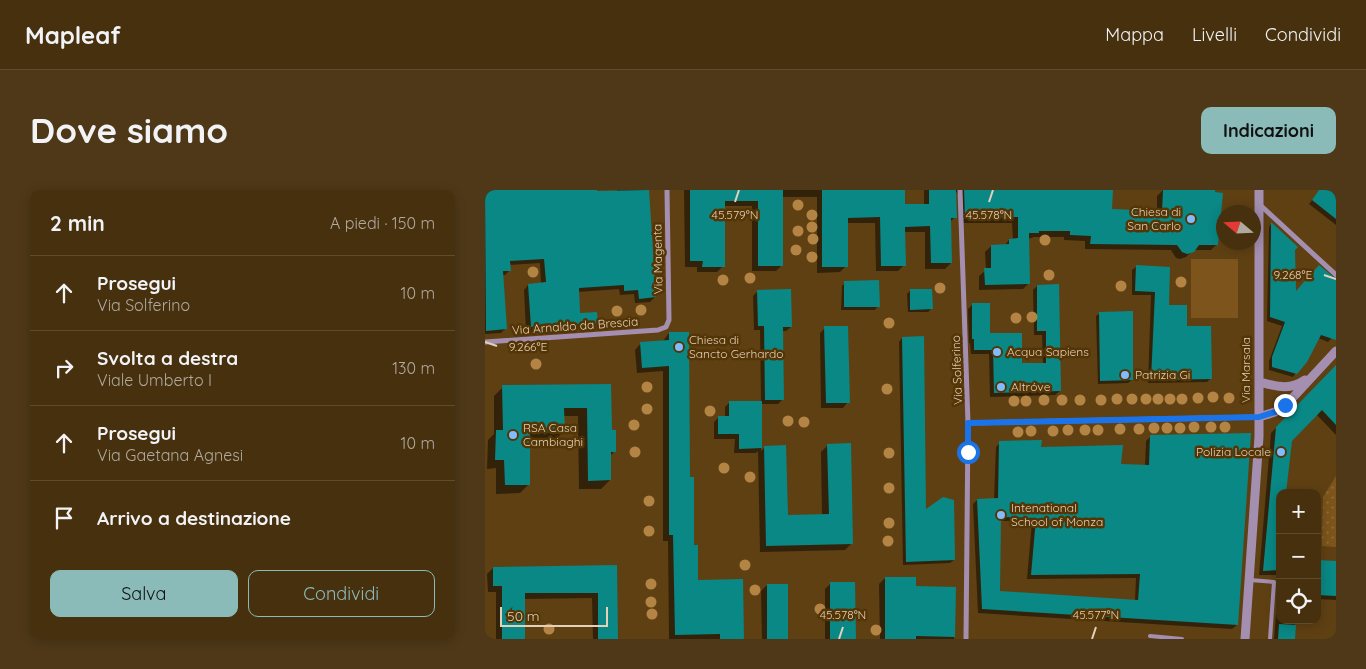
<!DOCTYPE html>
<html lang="it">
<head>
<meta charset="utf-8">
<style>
	:root { --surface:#47300e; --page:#4e3817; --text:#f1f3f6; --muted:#b0a99e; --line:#5f4b2e; --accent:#8bbbb9 }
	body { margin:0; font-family:Quicksand,sans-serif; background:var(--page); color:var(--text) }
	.controls { position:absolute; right:15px; bottom:15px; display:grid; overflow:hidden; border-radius:10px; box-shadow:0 2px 12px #0003 }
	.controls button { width:45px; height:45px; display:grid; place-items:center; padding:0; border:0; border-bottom:1px solid var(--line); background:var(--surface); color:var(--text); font:25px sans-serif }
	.compass { position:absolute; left:731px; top:15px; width:45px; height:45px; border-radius:50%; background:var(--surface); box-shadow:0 2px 12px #0003; rotate:289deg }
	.scale { position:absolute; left:15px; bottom:12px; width:108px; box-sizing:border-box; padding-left:5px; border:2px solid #e4d1bb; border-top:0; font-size:14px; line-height:18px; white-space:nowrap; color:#e4d1bb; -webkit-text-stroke:4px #543505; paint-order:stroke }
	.stop { position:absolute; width:15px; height:15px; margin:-11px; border:4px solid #1a73e8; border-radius:50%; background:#fff }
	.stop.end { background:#1a73e8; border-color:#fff; box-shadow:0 1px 5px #0008 }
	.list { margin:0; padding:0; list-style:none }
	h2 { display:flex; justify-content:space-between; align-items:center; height:65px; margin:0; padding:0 20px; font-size:21px }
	h2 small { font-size:16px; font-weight:400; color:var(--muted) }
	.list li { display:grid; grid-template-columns:32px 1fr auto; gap:15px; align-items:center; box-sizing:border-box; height:75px; padding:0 20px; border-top:1px solid var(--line) }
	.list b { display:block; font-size:19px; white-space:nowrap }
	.list p { margin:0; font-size:16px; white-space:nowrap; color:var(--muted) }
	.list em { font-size:16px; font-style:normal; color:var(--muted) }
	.actions { display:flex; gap:10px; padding:15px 20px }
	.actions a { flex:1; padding:11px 0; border:1px solid var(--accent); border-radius:10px; text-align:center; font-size:18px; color:var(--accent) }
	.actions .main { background:var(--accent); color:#111 }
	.icon { flex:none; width:28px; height:28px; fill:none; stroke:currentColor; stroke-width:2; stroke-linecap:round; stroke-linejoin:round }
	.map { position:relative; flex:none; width:851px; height:449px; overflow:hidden; border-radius:10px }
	header { display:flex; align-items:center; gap:30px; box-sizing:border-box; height:70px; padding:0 25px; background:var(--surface); border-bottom:1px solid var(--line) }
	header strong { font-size:24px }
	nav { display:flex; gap:28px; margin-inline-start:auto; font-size:18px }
	.intro { display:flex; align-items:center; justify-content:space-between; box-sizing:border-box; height:120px; padding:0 30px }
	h1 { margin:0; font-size:35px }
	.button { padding:12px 22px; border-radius:10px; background:var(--accent); color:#111; font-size:18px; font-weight:700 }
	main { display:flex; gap:30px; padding:0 30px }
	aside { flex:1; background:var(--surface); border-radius:10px; box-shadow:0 2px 12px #0003 }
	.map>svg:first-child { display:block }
</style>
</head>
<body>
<header>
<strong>Mapleaf</strong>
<nav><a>Mappa</a><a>Livelli</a><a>Condividi</a></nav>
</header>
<div class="intro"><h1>Dove siamo</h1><a class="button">Indicazioni</a></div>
<main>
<aside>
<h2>2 min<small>A piedi · 150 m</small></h2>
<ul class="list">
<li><svg class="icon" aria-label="ahead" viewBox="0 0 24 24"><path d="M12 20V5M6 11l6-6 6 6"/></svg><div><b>Prosegui</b><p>Via Solferino</p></div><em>10 m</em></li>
<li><svg class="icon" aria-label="right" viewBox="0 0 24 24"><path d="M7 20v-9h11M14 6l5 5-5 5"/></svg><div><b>Svolta a destra</b><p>Viale Umberto I</p></div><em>130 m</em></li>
<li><svg class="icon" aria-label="ahead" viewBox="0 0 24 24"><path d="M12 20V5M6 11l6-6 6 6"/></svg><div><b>Prosegui</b><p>Via Gaetana Agnesi</p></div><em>10 m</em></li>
<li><svg class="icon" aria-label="arrive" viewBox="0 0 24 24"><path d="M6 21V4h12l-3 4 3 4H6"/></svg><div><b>Arrivo a destinazione</b></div></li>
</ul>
<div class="actions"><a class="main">Salva</a><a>Condividi</a></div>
</aside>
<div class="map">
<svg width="851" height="449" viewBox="0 0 851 449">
	<defs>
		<pattern id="park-dots" width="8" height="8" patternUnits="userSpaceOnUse" patternTransform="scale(1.25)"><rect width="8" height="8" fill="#7c541c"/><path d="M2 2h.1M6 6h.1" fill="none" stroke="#8e6c3b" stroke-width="1.8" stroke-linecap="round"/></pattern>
	</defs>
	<rect width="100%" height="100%" fill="#5f4013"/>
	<!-- green -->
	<path fill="#7c541c" d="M706,69H753V128H706Z"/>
	<!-- park -->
	<path fill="url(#park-dots)" d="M851,286V357L837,356L838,307Z"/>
	<!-- shadow -->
	<path fill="#0007" fill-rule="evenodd" d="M0,0H111V3L132,1V0H163L170,107L165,112L150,113L149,104L135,105L134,99L93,102L94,124L111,132L107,137L41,142L39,100L43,95L56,94L55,73L24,75L25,80L20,85H17L20,139L16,143L0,144Z
		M199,0H418L419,15H439V0H469L470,27L465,32L466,73L460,79H440V42H419V75L413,81H391L390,33H361V76L355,82L332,83V7H297V75L291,81H267V16H238V76L232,82H212V77H200Z
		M470,0H627L625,20L672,22V6L678,0H729L732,54L726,60H708L701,67L695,69L691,68L686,60L600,59V51L579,50V47H549L543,49L544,93L538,99L494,100V86L501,80L500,62L506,56H519L524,50H528L527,33H475L474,6Z
		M835,0H851V35L824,14Z
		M786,34L809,60L810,104L851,91V143L843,152L833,148L808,187L784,180V171L797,136L782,131L784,37Z
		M651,77L701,137L726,188L722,192L663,193L666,105H647V80Z
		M360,93L393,116L390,120H356L357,96Z
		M552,96L575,201L570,205L505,207L504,164H486L485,153H484L483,119L487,115L504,145L536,175L558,174L557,145H549L548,100Z
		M426,100L446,119L443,122H423L422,104Z
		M273,101L306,137L301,141H297L298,209L293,214H276V261L280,257L302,326L337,325L336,262L343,255L367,353L360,360L275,362L273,261L271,263H249L250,249H229V232L234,227H240V217L245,212H276L275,140H269L268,106Z
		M615,123L647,190L643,193L613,194L611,126Z
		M340,138L363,212L358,218H336L335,143Z
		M184,143L204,288L212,391L257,390V449H184L183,351H178V181L152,183L150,160L156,153L178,151Z
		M417,148L440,322L469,370L465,373L418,375L414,152Z
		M851,176V245L831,224L806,251L795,303V430H810L809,449H789L794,385H774L786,243Z
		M125,195L126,242L130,261L125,266V290L116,299H94L93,226H78V242L69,251L43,252L44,294L35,303L11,304V278L2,279L3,250L9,244V206L18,197Z
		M666,246L752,435L747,439L493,423L488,314L492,310H509L511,257L515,253L634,275L660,276L661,251ZM514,331H547L542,389L651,388L650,411L513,402Z
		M832,372L851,373V410L832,409Z
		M131,377L132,449H108L107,408L39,409V449H11V402H3L2,384L8,378Z
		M400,388L430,398H470L469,449H395L394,394Z
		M346,393H369V449H340V399Z
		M282,395H301L302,449H277L276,401Z"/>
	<!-- building -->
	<path fill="#098885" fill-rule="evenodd" d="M0,0H112V1L164,0L171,107L154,109L153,100L139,101V95L94,98L95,123L112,122L113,133L46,137L43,94L61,92L59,69L25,71L26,81H18L22,139L1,141Z
		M205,0H298V76H273V11H240V77H217L218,71H205Z
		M337,0H420V14H444V0H471L472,28H466L467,73H446L445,36L420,37L421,76H396L395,27L363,28V77H337Z
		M479,0H628L627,19L677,21L678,0H730V2L738,3L733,55H714L709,62L702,64L697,62L692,55L605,54L606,46L585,45V41H554V43H544L545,94L500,95L499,78H506V55L524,54V49L533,48V27L480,28Z
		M834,0H851V29L827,10Z
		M786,32L813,57L810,60L811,101L834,75L851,89V150L836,145L822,172L812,184L787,177V167L800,132L785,127Z
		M651,75L685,77L684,115H702V136H726L727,189L666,190L670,102L650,101Z
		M394,90L395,117H359V91Z
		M574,94L576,201L509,203L508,160H489V149H487V113H505V143H537V173H561V141H552V95Z
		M306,99L307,137H298L299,210H280L279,136H273L272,100Z
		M425,99H447L448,119L425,120Z
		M648,121V190L615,191L614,122Z
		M339,136H363L365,213H341Z
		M184,142H204L205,287H209V355H213V390L258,389L259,449H235V444L190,445L188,345H184V176L157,178L155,152L184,150Z
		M439,146L441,319L458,307L469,310L470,370L421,372L417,147Z
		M851,175V235L837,220L807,251L801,303H795V380L778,381L791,237Z
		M126,194L127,240H131V262H126V290L103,291L102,218H79L80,242L45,243V295H20L19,270H10L11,240H18L17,195Z
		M244,211H277V258L254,259V244H233V226H244Z
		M766,243L753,435L497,419L492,309L513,308L514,251L557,250L556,257L638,255L636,274L664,275L665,245ZM516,327L551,328L546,385L655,384L653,410L515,401Z
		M366,253L368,354L281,356L279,256L301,255L303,325L344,324L342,254Z
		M832,370L851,371V406L832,405Z
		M132,375L133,449H113V403H40V449H17V396H8V377Z
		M400,387H431V396L471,397L470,447L431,446V449H400Z
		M345,392H370L371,449H345Z
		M282,394H303V449H282Z
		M794,434L811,435L810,449H793Z"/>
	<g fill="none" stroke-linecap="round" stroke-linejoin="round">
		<!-- service -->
		<path stroke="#a48fb1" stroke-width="4" d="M765,390L789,392L785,449
			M665,446L697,449"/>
		<!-- minor -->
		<path stroke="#a48fb1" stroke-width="5" d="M475,0L483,233L481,449
			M774,14L851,85
			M0,152L173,140L181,137L184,130L182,0
			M483,233L774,227"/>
		<!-- tertiary -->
		<path stroke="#a48fb1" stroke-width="9" d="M774,192C791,196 805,201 820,190
			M774,227L790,222L801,215L851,161
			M760,449L774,247V0"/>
	</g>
	<!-- trees -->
	<g fill="#b48444">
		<circle cx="313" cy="15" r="5.5"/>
		<circle cx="327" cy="25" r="5.5"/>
		<circle cx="327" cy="37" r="5.5"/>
		<circle cx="313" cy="41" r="5.5"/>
		<circle cx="328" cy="49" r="5.5"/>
		<circle cx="560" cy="50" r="5.5"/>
		<circle cx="311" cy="60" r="5.5"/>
		<circle cx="327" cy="67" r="5.5"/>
		<circle cx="48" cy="82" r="5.5"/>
		<circle cx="564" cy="85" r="5.5"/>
		<circle cx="265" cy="88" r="5.5"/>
		<circle cx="238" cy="90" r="5.5"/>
		<circle cx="696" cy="92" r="5.5"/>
		<circle cx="636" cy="96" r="5.5"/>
		<circle cx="455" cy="98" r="5.5"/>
		<circle cx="156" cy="120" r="5.5"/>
		<circle cx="132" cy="121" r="5.5"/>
		<circle cx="547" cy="127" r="5.5"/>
		<circle cx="531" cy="128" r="5.5"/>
		<circle cx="404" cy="133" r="5.5"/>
		<circle cx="51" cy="174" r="5.5"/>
		<circle cx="162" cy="197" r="5.5"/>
		<circle cx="402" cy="199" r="5.5"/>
		<circle cx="728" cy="207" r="5.5"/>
		<circle cx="713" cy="208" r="5.5"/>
		<circle cx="744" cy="208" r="5.5"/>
		<circle cx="632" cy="209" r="5.5"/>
		<circle cx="647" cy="209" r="5.5"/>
		<circle cx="661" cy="209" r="5.5"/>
		<circle cx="673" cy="209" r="5.5"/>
		<circle cx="685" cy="209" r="5.5"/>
		<circle cx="697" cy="209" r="5.5"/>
		<circle cx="559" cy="210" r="5.5"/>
		<circle cx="577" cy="210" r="5.5"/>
		<circle cx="595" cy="210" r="5.5"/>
		<circle cx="616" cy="210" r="5.5"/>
		<circle cx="529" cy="211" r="5.5"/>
		<circle cx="541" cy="211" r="5.5"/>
		<circle cx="162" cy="219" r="5.5"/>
		<circle cx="225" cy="221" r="5.5"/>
		<circle cx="303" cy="231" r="5.5"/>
		<circle cx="319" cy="232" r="5.5"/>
		<circle cx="149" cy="235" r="5.5"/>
		<circle cx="709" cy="237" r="5.5"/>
		<circle cx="726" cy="237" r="5.5"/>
		<circle cx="740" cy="237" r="5.5"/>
		<circle cx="669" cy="238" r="5.5"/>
		<circle cx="682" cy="238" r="5.5"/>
		<circle cx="695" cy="238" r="5.5"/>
		<circle cx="635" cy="239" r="5.5"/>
		<circle cx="654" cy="239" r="5.5"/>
		<circle cx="583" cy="240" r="5.5"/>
		<circle cx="600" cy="240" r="5.5"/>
		<circle cx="613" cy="240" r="5.5"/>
		<circle cx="546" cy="241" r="5.5"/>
		<circle cx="568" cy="241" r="5.5"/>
		<circle cx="533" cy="242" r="5.5"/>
		<circle cx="150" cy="262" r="5.5"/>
		<circle cx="404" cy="263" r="5.5"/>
		<circle cx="239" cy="278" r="5.5"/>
		<circle cx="265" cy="287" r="5.5"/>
		<circle cx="404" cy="298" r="5.5"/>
		<circle cx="164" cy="311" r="5.5"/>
		<circle cx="404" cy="333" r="5.5"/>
		<circle cx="164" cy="341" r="5.5"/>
		<circle cx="403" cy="351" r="5.5"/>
		<circle cx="260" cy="375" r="5.5"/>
		<circle cx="166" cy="394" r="5.5"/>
		<circle cx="270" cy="400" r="5.5"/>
		<circle cx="166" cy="412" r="5.5"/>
		<circle cx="335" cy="419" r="5.5"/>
		<circle cx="167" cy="424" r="5.5"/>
		<circle cx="64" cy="439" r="5.5"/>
		<circle cx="391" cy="440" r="5.5"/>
	</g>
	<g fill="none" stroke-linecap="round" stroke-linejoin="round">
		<!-- route -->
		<path stroke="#1a73e8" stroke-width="6" d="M483,262V233L774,227L790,222L800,215"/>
	</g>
	<!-- ticks -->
	<path fill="none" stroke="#e4d1bb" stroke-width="2" d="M250,12L254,0M504,12L508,0M839,85L851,89M0,152L12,156M354,449L358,437M607,449L611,437"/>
	<!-- markers -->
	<g fill="#83bcfb" stroke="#543505" stroke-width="2">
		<circle cx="706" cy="29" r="5"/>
		<circle cx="194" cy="157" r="5"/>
		<circle cx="512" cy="162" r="5"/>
		<circle cx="640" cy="185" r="5"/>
		<circle cx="516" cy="197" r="5"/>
		<circle cx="28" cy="245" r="5"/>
		<circle cx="796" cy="262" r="5"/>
		<circle cx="516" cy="325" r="5"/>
	</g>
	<g text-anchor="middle" stroke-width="5" stroke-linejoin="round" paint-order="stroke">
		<!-- poi labels -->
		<g font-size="12" fill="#e4d1bb" stroke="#543505" text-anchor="start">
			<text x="696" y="26" text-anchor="end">Chiesa di<tspan x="696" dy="14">San Carlo</tspan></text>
			<text x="204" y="154">Chiesa di<tspan x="204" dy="14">Sancto Gerhardo</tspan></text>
			<text x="522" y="166">Acqua Sapiens</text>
			<text x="650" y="189">Patrizia Gi</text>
			<text x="526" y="201">Altróve</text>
			<text x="38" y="242">RSA Casa<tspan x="38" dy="14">Cambiaghi</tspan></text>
			<text x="786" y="266" text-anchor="end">Polizia Locale</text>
			<text x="526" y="322">Intenational<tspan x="526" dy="14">School of Monza</tspan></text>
		</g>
		<!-- street labels -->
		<g font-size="12" fill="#e4d1bb" stroke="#543505">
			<text transform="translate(173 69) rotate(-91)" y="4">Via Magenta</text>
			<text transform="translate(90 136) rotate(-4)" y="4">Via Arnaldo da Brescia</text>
			<text transform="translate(472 180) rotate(-92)" y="4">Via Solferino</text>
			<text transform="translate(761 180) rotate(-90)" y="4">Via Marsala</text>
		</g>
	</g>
	<g font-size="12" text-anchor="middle" fill="#e4d1bb" stroke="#543505" stroke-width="5" stroke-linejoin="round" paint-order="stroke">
		<text x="250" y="29">45.579°N</text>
		<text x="504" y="29">45.578°N</text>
		<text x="808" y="89">9.268°E</text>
		<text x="43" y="161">9.266°E</text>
		<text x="358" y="429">45.578°N</text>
		<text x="611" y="429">45.577°N</text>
	</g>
</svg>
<div class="controls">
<button>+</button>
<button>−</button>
<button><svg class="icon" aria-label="locate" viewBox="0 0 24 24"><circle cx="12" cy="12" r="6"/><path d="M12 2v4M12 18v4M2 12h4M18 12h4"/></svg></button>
</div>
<svg class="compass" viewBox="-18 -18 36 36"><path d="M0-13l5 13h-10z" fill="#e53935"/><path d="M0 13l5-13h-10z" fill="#b0a99e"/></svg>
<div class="scale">50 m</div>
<div class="stop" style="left:483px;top:262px"></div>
<div class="stop end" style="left:800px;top:215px"></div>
</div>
</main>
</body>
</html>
